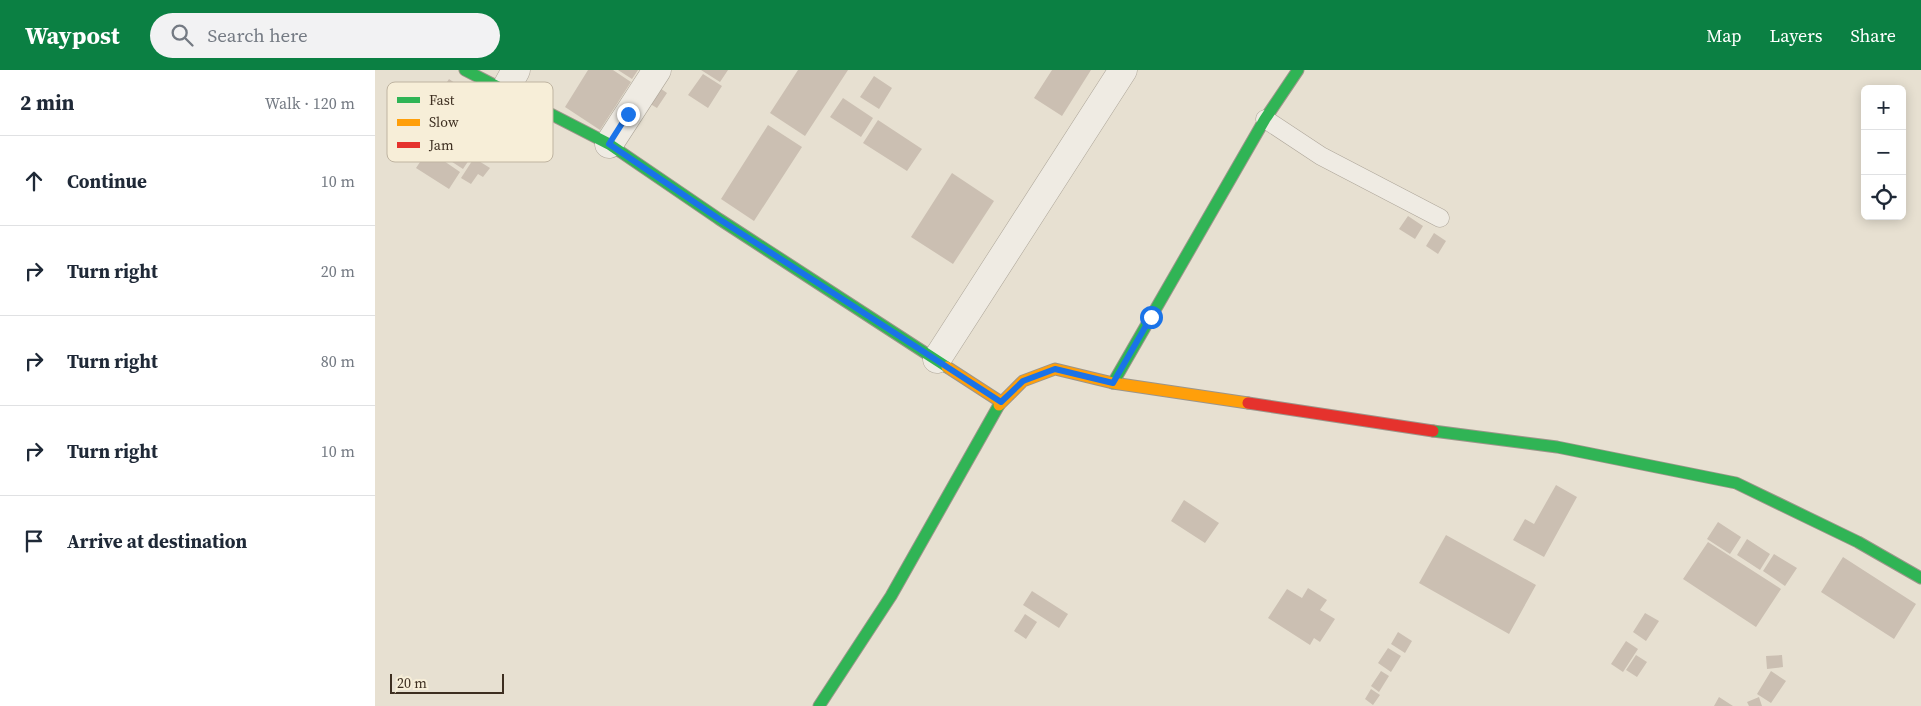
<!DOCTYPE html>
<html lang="en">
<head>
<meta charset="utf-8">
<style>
	:root { --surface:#fff; --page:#f2f2f3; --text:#1f2937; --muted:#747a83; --line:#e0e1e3; --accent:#0b8043 }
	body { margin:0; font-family:"Source Serif 4",serif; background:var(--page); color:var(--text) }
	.controls { position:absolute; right:15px; top:15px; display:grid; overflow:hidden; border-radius:8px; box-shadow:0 2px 12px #0003 }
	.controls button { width:45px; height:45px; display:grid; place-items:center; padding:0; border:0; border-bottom:1px solid var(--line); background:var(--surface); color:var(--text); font:25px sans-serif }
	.scale { position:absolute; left:15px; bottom:12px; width:114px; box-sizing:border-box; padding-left:5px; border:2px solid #3d2e20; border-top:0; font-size:14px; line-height:18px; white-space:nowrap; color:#3d2e20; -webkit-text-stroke:4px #f7eed8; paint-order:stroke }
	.stop { position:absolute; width:15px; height:15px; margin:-11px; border:4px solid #1a73e8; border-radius:50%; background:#fff }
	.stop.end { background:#1a73e8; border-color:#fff; box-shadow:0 1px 5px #0008 }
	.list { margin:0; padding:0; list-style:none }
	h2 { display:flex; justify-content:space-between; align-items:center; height:65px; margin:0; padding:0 20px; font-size:21px }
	h2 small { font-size:16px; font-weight:400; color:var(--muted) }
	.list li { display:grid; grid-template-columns:32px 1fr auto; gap:15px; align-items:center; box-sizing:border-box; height:90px; padding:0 20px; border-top:1px solid var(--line) }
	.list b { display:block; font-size:19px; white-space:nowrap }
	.list em { font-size:16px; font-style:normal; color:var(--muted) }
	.icon { flex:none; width:28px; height:28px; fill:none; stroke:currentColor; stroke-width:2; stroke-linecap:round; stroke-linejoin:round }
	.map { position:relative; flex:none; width:1546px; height:636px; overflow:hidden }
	header { display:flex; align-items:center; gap:30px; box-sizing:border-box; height:70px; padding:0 25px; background:var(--accent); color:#fff }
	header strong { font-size:24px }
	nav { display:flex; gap:28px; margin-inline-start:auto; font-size:18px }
	.search { width:350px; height:45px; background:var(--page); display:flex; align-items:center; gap:12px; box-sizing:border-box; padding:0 18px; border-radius:28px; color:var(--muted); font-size:19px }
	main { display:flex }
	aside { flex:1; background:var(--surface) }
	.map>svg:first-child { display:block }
</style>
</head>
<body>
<header>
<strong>Waypost</strong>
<div class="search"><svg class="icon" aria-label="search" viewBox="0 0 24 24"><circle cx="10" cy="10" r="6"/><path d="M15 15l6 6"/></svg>Search here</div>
<nav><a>Map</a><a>Layers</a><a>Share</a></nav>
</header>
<main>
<aside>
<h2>2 min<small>Walk · 120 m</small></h2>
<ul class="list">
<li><svg class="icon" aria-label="ahead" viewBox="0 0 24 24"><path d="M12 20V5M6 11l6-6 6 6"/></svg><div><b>Continue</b></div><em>10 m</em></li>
<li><svg class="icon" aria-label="right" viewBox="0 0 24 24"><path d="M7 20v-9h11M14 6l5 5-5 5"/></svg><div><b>Turn right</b></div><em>20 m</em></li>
<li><svg class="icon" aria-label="right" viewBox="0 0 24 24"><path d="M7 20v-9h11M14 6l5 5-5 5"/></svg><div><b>Turn right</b></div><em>80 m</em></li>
<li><svg class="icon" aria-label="right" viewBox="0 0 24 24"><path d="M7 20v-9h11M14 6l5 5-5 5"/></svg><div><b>Turn right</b></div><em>10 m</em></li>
<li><svg class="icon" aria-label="arrive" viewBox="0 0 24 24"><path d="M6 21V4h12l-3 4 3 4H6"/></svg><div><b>Arrive at destination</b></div></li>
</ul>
</aside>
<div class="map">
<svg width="1546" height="636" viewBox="0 0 1546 636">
	<rect width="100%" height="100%" fill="#e7e0d1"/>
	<!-- building -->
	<path fill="#cbbfb2" d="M213,0H238L256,12L225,60L190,37Z
		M243,0H263L257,9Z
		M326,0H353L345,12Z
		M423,0H473L430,66L395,43Z
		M677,0H716L687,46L659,28Z
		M328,4L347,16L333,38L313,25Z
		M499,6L517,18L504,39L485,27Z
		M74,9L124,43L103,76L52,42Z
		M282,16L292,23L282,38L272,32Z
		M468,28L498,48L486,67L455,47Z
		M503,50L547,79L532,101L488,73Z
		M393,55L427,77L379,151L346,129Z
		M61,60L98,84L88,99L51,75Z
		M53,80L85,102L74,119L41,98Z
		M99,88L115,98L108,107L103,104L96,114L86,108Z
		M577,103L619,131L578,194L536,167Z
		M1033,146L1048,156L1040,169L1024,159Z
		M1059,163L1071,171L1063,184L1051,176Z
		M1181,415L1202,427L1169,487L1138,470L1150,449L1159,454Z
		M809,430L844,453L830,473L796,451Z
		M1343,452L1366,467L1355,484L1332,469Z
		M1071,465L1161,515L1134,564L1044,513Z
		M1372,469L1395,484L1385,500L1362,485Z
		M1333,472L1406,519L1381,557L1308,509Z
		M1399,484L1422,498L1410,516L1388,501Z
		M1468,487L1541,534L1519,569L1446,522Z
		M933,518L952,530L945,540L960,549L945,572L939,568L935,575L893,548L912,519L927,528Z
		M657,521L693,544L684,558L648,535Z
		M1270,543L1284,551L1271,571L1258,562Z
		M650,544L662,552L651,569L639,561Z
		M1023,562L1037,571L1030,583L1016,574Z
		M1251,571L1263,579L1248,602L1236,594Z
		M1013,578L1026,586L1016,602L1003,593Z
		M1261,585L1272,592L1262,607L1251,600Z
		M1407,585L1408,597L1392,599L1391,586Z
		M1006,601L1014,606L1004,622L996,616Z
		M1396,601L1411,611L1396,633L1382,624Z
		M996,619L1005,625L998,635L990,629Z
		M1344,627L1358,636H1339Z
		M1384,627L1387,636H1374L1372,632Z"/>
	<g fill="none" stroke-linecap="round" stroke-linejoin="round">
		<!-- lane casing -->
		<g stroke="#ada599" stroke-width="19">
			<path id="lane" d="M890,49L946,86L1065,148"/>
		</g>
		<!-- street casing -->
		<g stroke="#ada599" stroke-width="29">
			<path id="street" d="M130,20L141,0
				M234,74L282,0
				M562,289L748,0"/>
		</g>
		<!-- fast casing -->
		<g stroke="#9c958a" stroke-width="13">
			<path id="fast" d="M90,0L234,74L344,149L572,297
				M738,313L890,49L923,0
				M1058,361L1182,377L1361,413L1483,472L1546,508
				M444,636L516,526L624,335"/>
		</g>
		<!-- slow casing -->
		<g stroke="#9c958a" stroke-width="13">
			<path id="slow" d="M572,297L626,332
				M624,335L648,311L680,299L738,313L873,333"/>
		</g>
		<!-- jam casing -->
		<g stroke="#9c958a" stroke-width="13">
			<path id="jam" d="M873,333L1058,361"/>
		</g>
		<!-- lane -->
		<use href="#lane" stroke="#efebe3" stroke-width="18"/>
		<!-- street -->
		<use href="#street" stroke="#efebe3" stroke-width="28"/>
		<!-- fast -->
		<use href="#fast" stroke="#30b455" stroke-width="11"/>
		<!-- slow -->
		<use href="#slow" stroke="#ff9f0a" stroke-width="11"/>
		<!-- jam -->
		<use href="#jam" stroke="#e5322d" stroke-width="11"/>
	</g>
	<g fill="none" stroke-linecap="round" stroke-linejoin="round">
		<!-- route -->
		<path stroke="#1a73e8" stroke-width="6" d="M253,44L234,74L344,149L626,332L648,311L680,299L738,313L776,247"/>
	</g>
	<!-- legend -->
	<rect x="12" y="12" width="166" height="80" rx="8" fill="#f7eed8" stroke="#bfb4a1" stroke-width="1"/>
	<rect x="22" y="27" width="23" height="6" fill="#30b455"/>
	<rect x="22" y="49" width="23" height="7" fill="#ff9f0a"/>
	<rect x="22" y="72" width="23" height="6" fill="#e5322d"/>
	<g font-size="14" fill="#3d2e20">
		<text x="54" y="35">Fast</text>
		<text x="54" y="57">Slow</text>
		<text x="54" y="80">Jam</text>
	</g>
</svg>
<div class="controls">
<button>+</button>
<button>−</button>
<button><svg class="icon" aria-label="locate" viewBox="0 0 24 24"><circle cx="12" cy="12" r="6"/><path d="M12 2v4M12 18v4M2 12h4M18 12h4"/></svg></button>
</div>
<div class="scale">20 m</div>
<div class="stop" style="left:776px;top:247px"></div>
<div class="stop end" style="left:253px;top:44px"></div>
</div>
</main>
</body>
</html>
